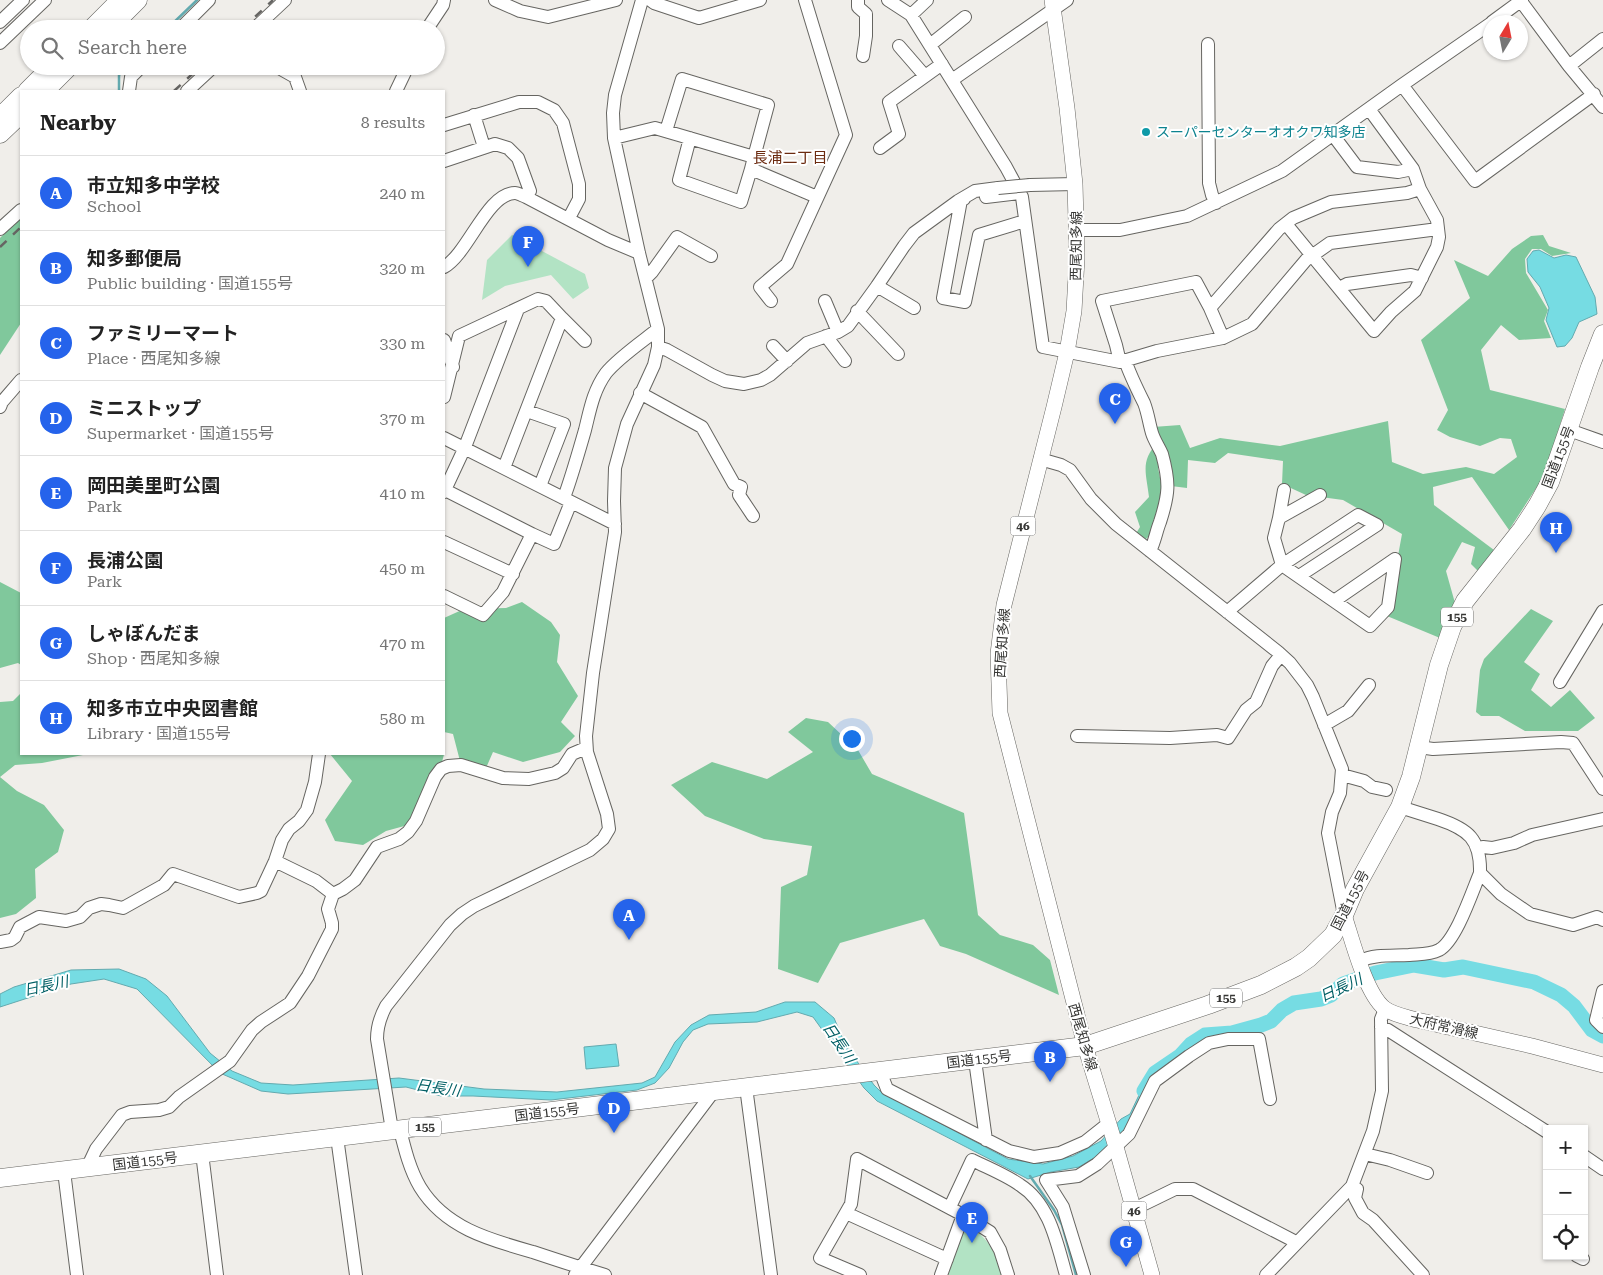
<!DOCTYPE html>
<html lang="en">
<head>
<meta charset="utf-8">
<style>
	:root { --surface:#fff; --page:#f6f6f6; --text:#222; --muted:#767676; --line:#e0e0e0; --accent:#2563eb }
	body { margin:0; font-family:"Roboto Serif","Noto Sans JP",serif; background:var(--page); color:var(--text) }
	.controls { position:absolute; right:15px; bottom:15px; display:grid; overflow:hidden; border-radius:0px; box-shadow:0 1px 4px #0004 }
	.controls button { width:45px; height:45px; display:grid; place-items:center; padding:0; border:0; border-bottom:1px solid var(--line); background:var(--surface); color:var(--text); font:25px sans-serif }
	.compass { position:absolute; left:1483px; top:15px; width:45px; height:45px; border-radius:50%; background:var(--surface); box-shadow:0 1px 4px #0004; rotate:10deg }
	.you { position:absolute; left:851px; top:738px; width:18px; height:18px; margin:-12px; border:4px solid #fff; border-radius:50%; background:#1a73e8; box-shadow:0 0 0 8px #1a73e833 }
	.badge { display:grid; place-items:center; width:32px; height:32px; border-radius:50%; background:var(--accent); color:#fff; font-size:16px; font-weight:700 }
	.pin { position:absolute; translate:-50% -41px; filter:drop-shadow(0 1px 2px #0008) }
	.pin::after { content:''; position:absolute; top:26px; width:18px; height:15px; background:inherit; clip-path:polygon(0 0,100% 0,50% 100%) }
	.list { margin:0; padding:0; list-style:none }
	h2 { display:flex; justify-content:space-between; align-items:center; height:65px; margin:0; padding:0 20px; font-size:21px }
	h2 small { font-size:16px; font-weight:400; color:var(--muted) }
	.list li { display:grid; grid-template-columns:32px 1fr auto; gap:15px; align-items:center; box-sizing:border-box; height:75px; padding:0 20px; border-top:1px solid var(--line) }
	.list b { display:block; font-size:19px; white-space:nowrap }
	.list p { margin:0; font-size:16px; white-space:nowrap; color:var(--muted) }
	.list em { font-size:16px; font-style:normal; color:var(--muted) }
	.icon { flex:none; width:28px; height:28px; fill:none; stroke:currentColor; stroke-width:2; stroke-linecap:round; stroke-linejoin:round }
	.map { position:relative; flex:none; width:1603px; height:1275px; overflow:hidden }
	.search { position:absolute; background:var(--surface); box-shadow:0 1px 4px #0004; left:20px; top:20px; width:425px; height:55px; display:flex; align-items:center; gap:12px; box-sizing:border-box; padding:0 18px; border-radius:28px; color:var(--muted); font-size:19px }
	.panel { position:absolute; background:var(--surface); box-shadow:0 1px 4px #0004; left:20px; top:90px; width:425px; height:665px; border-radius:0px }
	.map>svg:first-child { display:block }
</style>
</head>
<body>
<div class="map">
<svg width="1603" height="1275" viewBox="0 0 1603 1275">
	<rect width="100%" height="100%" fill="#f0eeea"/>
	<!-- green -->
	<path fill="#b2e3c4" d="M512,235L585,274L589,288L573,299L551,275L505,286L482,300L487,260Z
		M964,1221C989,1240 992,1245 1003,1275H944Z"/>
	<!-- forest -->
	<path fill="#80c89c" d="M21,216V323L0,355V238Z
		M1543,235L1549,246L1571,253L1552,256L1541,249H1532L1525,259L1526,273L1548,310L1544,321L1551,338L1519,340L1501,325L1481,350L1490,390L1565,409L1544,476L1509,530L1472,477L1433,487L1434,505L1494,550L1479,572L1471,564L1475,547L1462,542L1446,571L1455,603L1440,638L1387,616L1402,534L1343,500L1306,495L1282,484L1283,461L1228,453L1215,463L1188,460L1187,488L1171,486L1165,465L1158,468L1164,497L1149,536L1144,541L1135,535L1140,527L1135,512L1149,497C1146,472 1140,461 1158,442L1153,427L1180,425L1190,448L1220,438L1280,446L1388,421L1392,462L1423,474L1466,467L1494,474L1517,457L1511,439L1500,438L1480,446L1450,437L1437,430L1448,410L1421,340L1470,298L1454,260L1488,276L1512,249L1531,236Z
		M0,582L21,593V665L18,663L0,668Z
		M522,602L551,622L560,635L557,662L578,696L561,722L575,736L560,752L523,762L493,752L486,768L460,761L453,734L444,732V618L464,609L506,608Z
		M1531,609L1553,621L1524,662L1540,674L1531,690L1551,707L1570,690L1595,718L1578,731H1525L1499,716H1481L1476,712L1480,670L1484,659Z
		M21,693V754H85L83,755L42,763L15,765L0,777L17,791L44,805L64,830L58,852L35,869L36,898L16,914L0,918V702L13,701Z
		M806,718L828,722L858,750L872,774L964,813L978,915L1000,935L1033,945L1050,960L1059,995L966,954L940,946L924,919L840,943L818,983L778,969L781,887L807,875L812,846L764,839L705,816L671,785L712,762L767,779L813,752L788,732Z
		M444,749L445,751L440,769L408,825L386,831L363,845L335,841L325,820L352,781L330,754H444Z"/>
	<!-- water -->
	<path fill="#76dce3" stroke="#63aaaf" d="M1539,250L1554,258L1566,255L1576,257L1595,297L1597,314L1579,322L1572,338L1565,346L1557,347L1546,320L1549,308L1540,287L1528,272L1527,259L1533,251Z
		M119,969L146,979L167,996L210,1053L232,1071L261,1083L293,1085L399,1078L484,1089L557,1092L642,1083L655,1077L675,1042L691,1025L709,1015L756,1012L785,1002H815L834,1018L846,1046L874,1085L881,1092L1008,1159L1043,1164L1073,1156L1101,1141L1121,1119L1130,1114L1149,1074L1153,1077L1126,1133L1107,1150L1079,1167L1051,1172L1028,1179L877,1101L864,1088L813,1017L797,1012L757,1022L708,1024L693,1030L683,1042L669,1068L655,1083L637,1090L551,1100L473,1096H441L406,1087L288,1094L261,1091L220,1073L137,989L104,979L71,984L0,1007V994L14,987L71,970Z
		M616,1044L619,1066L586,1069L584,1047Z"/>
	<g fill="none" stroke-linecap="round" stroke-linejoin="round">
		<!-- stream -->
		<path stroke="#63aaaf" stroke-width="2.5" d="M167,29L197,0
			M119,91V75L128,66
			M1030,1176L1054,1210L1062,1225L1076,1275"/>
		<!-- river -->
		<path stroke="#76dce3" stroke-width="15" d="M1144,1091L1155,1073L1180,1056L1191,1044L1205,1035L1232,1033L1261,1025L1271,1021L1282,1010L1294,1003L1321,999L1331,995L1343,984L1375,973L1414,965L1444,970L1463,967L1534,982L1561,995L1574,1006L1592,1030L1603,1036"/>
		<!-- minor casing -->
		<g stroke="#666561" stroke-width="14">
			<path id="minor" d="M495,0L520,11L548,17L616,0
				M650,0L654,3L699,18L760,0
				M858,0V7L866,14V36L863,56
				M888,0L911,15L1006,167L1020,193L1022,197L1043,347L1120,362L1157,351L1223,338L1252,324L1306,260L1330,243L1438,229
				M1520,0L1569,66L1603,107
				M911,15L927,0
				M0,22L23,0
				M1492,22L1522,0
				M180,29L209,0
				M254,29L285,0
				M427,29L443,5L444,0
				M0,43L45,0
				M1208,44L1209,183L1212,195L1216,203
				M930,45L965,17
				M899,46L925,76
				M1569,66L1603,39
				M279,68L295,77L300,91
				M952,80L1067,0
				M1402,85L1475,181L1594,94
				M129,91L131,77L142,66
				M187,91L214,66
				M396,91L408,66
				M474,115L484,147
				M444,125L519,102H538L554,110L563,123L579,184V199L569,218
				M666,131L682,79L768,105L754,157
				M1333,135L1357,167L1398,172L1413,169
				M614,138L655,128L754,157L751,169L817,197
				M690,138L679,180L741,202L751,169
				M880,148L899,134L889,102L942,64
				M444,161L495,144L508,148L518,158L530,191L526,197
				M1030,185L1075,184
				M986,197L1020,193
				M964,199L961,200L943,298L965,302L979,235L1025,221
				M1286,224L1374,331L1391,312L1415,291L1437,247L1439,237L1437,220L1420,189L1413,169L1369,109
				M0,229L21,210
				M1078,230H1120L1187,216L1282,171L1402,85L1490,24
				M444,267C468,254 487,193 515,193C518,193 523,196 526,197L608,240L639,253
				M646,278L652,272L677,237L711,256
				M877,286L914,308
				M1339,288L1347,284L1411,275L1422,278
				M771,301L760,287L787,264L846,135L805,0
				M825,301L838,332
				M1210,308L1223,338
				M857,311L898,354
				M562,318L585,341
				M826,336L845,361
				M444,340L453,367
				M773,346L787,361
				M658,347L667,350L712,375L725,381L744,384L761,380L770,375L807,343L838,332L848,326L877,286L904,246L914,233L958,201L975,191L998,188
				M1125,360C1130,375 1137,389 1144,403C1148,413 1149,423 1152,433C1154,440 1159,447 1162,454C1170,483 1169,494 1160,522C1156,532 1155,541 1150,551
				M1120,362L1116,345L1102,301L1196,282L1210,308L1279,229L1293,218L1331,202L1407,193L1420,189
				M640,393L702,427L734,484L741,487L739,495L753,516
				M444,397L459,336L538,299L546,301L562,318L504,468
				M0,407L2,402L21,380
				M527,411L564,424L540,486
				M1569,430L1603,442
				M444,438L615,524
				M1040,459L1061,465L1070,470L1091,499L1116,524L1278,652L1290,663L1307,685L1313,697L1342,769L1340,793L1332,812L1328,833L1344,915
				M445,490L532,534
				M444,492L465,447L518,309
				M1320,495L1279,518L1274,538L1282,565L1370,626L1388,607L1395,559L1334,601
				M563,498L566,492C573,472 579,451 585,430C590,410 593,391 606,373C618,358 643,341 658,329
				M1279,518L1284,490
				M444,542L513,574
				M444,596L483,615L503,592L532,534L554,544L571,502
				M1227,612L1282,565L1358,515L1377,525L1299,576
				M1560,682L1603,611
				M1324,725L1348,711L1369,685
				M1077,736L1170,738L1217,735L1228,738L1246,710L1256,702L1272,666L1281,655
				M1419,747L1433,749L1561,742L1573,743L1603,789
				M1342,775L1364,781L1372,787L1386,790
				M1477,849L1483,847L1492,848L1514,843L1532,835L1603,819
				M275,861L316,881L333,894
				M1480,873L1501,894L1530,914L1573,925L1597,917L1603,920
				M0,942L11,940L15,937L20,927L39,917L66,921L80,917L89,908L101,904L109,905L123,908L164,885L173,874L239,897L257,893L261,891L275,861L282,840L289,829L299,821L307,810L315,782L319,754
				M1360,961C1375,954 1392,956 1409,955C1419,954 1429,955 1439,950C1456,941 1472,892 1480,873C1481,839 1468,829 1438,819C1425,815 1413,811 1400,807
				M1603,991L1596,1020L1603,1027
				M1381,1027L1388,1030L1547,1132
				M975,1060L986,1140
				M880,1071L887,1089L1009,1151L1034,1157L1060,1153L1085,1142L1109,1123
				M746,1087L771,1275
				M392,1130L377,1039C377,1026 380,1017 386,1006L450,925L462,914L474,906L590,850L603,839L609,829L607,814L587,752L586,736L593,673L615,532L614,501L615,468L627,424L654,365L658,347V329L639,253L614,138L613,113L615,95L642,0
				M400,1130C405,1150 410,1170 420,1187C445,1228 490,1240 533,1252C557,1260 581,1268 605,1275
				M337,1137L356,1275
				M202,1153L217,1275
				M1365,1154L1390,1160L1427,1173
				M1584,1156L1603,1169
				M87,1168L96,1149L122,1115L130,1112L159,1110L169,1107L179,1097L230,1061L252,1030L261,1022L290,1003L308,976L332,929V923L328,909L333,894L343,889L355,880L377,847L399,839L408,832L416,821L435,777L441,769L448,766L461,765L503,778L529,779L555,773L563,768L572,754L586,748
				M64,1171L77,1275
				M1352,1186L1357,1189L1355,1198L1363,1213L1373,1220L1423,1275
				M950,1207L972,1160C988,1168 1006,1175 1020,1185C1050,1204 1057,1244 1066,1275
				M1134,1209L1175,1189H1193L1296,1242
				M846,1213L947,1259
				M1577,1256L1583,1259
				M575,1275L714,1091
				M860,1275L820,1258L851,1204L857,1159L963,1215L990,1232L1000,1250L1008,1275
				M941,1275L963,1215
				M1084,1275L1063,1207L1046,1180L1078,1176L1097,1164L1129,1134L1155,1081L1189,1056L1209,1043L1228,1039H1259L1270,1099
				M1266,1275L1352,1186L1373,1131L1382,1091L1381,1019L1385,1009"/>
		</g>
		<!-- major casing -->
		<g stroke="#666561" stroke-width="16">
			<path id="major" d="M1052,0L1067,108L1075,184L1077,258L1074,311L1067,352L1054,407L1004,605L998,654L1000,713L1085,1046L1116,1147L1152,1275
				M1344,915C1352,939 1365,992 1384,1008C1393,1015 1407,1017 1417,1020L1532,1046L1603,1065"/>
		</g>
		<!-- highway casing -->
		<g stroke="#666561" stroke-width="19">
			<path id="highway" d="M91,29L120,0
				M109,29L138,0
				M27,91L52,66
				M45,91L70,66
				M0,117L21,96
				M0,134L21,114
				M0,1178L1085,1046L1208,1005L1261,985L1296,967L1309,958L1333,935L1344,915L1355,889L1400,807L1411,777L1439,665L1452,627L1465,601L1522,529L1537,506L1550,482L1590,367L1603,334"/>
		</g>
		<!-- minor -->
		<use href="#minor" stroke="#fff" stroke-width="12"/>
		<!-- major -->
		<use href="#major" stroke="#fff" stroke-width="15"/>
		<!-- highway -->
		<use href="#highway" stroke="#fff" stroke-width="18"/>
		<!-- rail -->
		<path stroke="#666563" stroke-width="2.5" stroke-dasharray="9 9" stroke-linecap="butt" d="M242,29L273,0
			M174,91L201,66
			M0,247L21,227"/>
		<!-- minor-bridge casing -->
		<g stroke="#666561" stroke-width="14" stroke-linecap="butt">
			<path id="minor-bridge" d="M998,188L1030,185"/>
		</g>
		<!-- minor-bridge -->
		<use href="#minor-bridge" stroke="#fff" stroke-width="12"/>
	</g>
	<!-- markers -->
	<circle fill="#0f9aa8" stroke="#fff" stroke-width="2" cx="1146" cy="132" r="5"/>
	<g text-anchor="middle" stroke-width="4" stroke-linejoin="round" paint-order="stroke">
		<!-- shield labels -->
		<g fill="#fff" stroke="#737372" stroke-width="1">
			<rect x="1010.5" y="516.5" width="25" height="19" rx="4"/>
			<rect x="1441" y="607.5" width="32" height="19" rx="4"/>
			<rect x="1210" y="988.5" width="32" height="19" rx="4"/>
			<rect x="409" y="1117.5" width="32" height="19" rx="4"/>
			<rect x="1121.5" y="1201.5" width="25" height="19" rx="4"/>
		</g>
		<g font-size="12" font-weight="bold" fill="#373735">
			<text x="1023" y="530">46</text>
			<text x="1457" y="621">155</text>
			<text x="1226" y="1002">155</text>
			<text x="425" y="1131">155</text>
			<text x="1134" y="1215">46</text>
		</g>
		<!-- culture labels -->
		<g font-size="14" fill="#0d838f" stroke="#fff" text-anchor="start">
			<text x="1156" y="137">スーパーセンターオオクワ知多店</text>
		</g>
		<!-- street labels -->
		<g font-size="14" fill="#373735" stroke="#fff">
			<text transform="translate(1076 246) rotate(-89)" y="5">西尾知多線</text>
			<text transform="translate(1558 457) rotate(-69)" y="5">国道155号</text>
			<text transform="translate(1002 643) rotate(-86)" y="5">西尾知多線</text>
			<text transform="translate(1350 900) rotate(-63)" y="5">国道155号</text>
			<text transform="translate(1444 1026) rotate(13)" y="5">大府常滑線</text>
			<text transform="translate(1083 1037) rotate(74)" y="5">西尾知多線</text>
			<text transform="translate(979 1059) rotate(-7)" y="5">国道155号</text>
			<text transform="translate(547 1112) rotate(-7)" y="5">国道155号</text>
			<text transform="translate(145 1161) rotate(-7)" y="5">国道155号</text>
		</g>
		<!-- neighbourhood labels -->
		<g font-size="15" fill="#6c2b10" stroke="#fff">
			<text x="790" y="163">長浦二丁目</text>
		</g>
		<!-- water labels -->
		<g font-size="15" font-style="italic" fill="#005f65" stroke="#fff">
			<text transform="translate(46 986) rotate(-12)" y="5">日長川</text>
			<text transform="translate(1341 988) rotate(-25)" y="5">日長川</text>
			<text transform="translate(839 1043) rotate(56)" y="5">日長川</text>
			<text transform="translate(438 1088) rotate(8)" y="5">日長川</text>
		</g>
	</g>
</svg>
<div class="controls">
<button>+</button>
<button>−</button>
<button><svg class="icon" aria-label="locate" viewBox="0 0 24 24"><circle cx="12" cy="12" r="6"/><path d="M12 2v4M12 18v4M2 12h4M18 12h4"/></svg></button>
</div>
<svg class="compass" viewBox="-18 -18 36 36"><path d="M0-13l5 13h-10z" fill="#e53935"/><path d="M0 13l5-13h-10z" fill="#767676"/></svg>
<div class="you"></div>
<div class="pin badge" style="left:629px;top:940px">A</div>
<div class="pin badge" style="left:1050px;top:1082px">B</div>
<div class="pin badge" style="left:1115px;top:424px">C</div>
<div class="pin badge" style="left:614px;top:1133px">D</div>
<div class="pin badge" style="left:972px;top:1243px">E</div>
<div class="pin badge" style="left:528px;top:267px">F</div>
<div class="pin badge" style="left:1126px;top:1267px">G</div>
<div class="pin badge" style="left:1556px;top:553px">H</div>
<div class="search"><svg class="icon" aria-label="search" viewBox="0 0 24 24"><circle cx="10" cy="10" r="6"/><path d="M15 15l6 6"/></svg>Search here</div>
<section class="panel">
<h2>Nearby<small>8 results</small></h2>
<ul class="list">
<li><span class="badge">A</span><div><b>市立知多中学校</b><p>School</p></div><em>240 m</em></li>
<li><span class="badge">B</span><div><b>知多郵便局</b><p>Public building · 国道155号</p></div><em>320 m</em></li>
<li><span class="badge">C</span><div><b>ファミリーマート</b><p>Place · 西尾知多線</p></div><em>330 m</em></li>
<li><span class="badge">D</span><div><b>ミニストップ</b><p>Supermarket · 国道155号</p></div><em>370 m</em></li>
<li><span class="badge">E</span><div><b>岡田美里町公園</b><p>Park</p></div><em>410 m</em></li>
<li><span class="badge">F</span><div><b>長浦公園</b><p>Park</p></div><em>450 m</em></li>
<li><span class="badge">G</span><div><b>しゃぼんだま</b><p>Shop · 西尾知多線</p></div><em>470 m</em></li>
<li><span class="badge">H</span><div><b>知多市立中央図書館</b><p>Library · 国道155号</p></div><em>580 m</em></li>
</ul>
</section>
</div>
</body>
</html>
